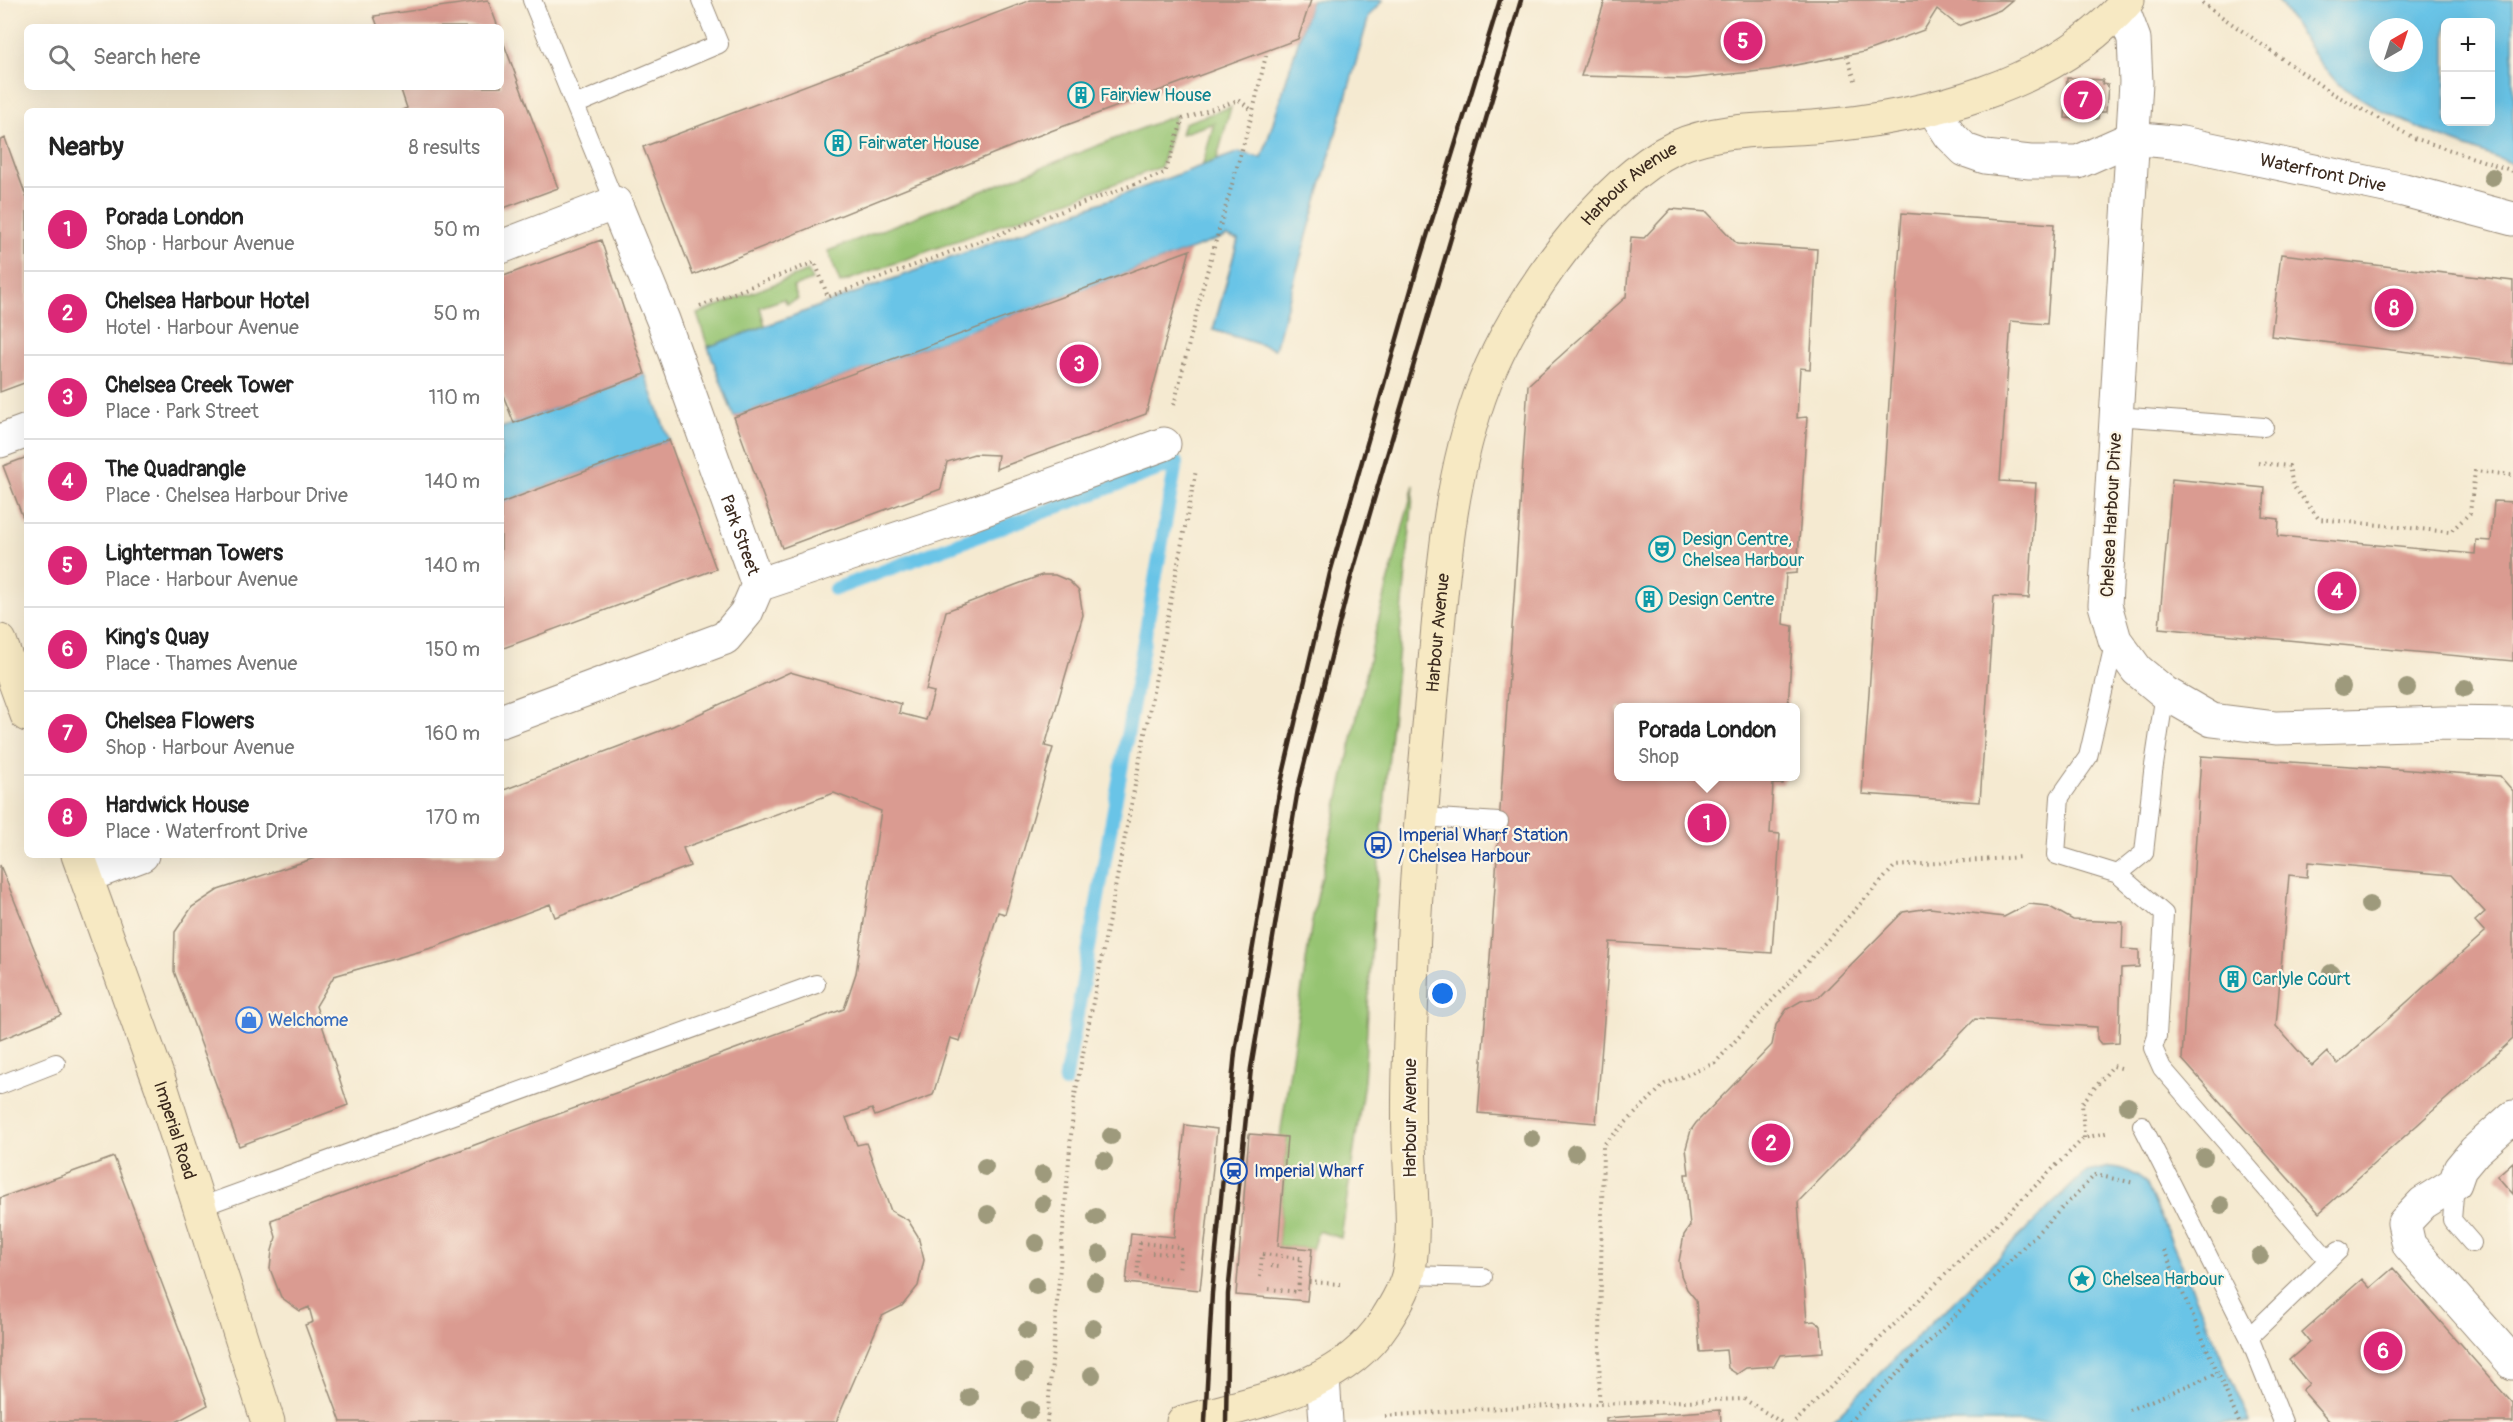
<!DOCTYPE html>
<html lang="en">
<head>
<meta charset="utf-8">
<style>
	:root { --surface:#fff; --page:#f2f2f2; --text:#222; --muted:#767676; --line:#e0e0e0; --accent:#db2777 }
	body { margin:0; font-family:Pangolin,sans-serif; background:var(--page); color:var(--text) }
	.controls { position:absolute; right:18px; top:18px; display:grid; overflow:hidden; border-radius:9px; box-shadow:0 6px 24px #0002 }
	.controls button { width:54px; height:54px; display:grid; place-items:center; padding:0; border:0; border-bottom:2px solid var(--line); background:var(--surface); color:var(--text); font:30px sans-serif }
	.compass { position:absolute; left:2369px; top:18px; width:54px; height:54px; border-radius:50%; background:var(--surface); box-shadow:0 6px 24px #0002; rotate:39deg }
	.you { position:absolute; left:1443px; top:994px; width:21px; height:21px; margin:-15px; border:4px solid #fff; border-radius:50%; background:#1a73e8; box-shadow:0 0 0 9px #1a73e833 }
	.badge { display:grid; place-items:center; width:39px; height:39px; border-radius:50%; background:var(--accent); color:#fff; font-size:20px; font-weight:700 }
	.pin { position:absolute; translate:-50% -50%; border:3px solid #fff; box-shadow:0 2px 6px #0006 }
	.popup { position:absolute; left:1614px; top:703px; width:186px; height:78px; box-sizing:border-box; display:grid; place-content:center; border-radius:9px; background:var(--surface); filter:drop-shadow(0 2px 4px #0005); font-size:20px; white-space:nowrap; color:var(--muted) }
	.popup b { font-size:22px; color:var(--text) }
	.popup::after { content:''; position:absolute; left:50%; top:100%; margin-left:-12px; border:12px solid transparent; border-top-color:var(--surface) }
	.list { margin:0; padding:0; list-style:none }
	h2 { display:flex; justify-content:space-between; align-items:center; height:78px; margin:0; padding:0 24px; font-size:26px }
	h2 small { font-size:20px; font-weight:400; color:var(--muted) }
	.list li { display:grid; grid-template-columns:39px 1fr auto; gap:18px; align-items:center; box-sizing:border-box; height:84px; padding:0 24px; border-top:2px solid var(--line) }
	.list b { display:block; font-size:22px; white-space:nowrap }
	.list p { margin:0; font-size:20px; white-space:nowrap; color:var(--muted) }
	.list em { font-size:20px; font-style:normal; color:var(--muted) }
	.icon { flex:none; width:33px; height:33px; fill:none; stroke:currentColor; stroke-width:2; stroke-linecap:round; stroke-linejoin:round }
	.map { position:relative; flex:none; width:2513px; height:1422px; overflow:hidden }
	.search { position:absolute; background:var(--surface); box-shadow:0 6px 24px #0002; left:24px; top:24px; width:480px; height:66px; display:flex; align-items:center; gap:15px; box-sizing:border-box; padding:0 21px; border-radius:9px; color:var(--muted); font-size:22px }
	.panel { position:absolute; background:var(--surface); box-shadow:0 6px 24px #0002; left:24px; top:108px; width:480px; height:750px; border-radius:9px }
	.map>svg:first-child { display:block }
</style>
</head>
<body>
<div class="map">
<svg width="2513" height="1422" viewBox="0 0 2513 1422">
	<rect width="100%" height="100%" fill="#fcf5e5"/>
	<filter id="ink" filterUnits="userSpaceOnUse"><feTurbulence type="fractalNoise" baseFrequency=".0167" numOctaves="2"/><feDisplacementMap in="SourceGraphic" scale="12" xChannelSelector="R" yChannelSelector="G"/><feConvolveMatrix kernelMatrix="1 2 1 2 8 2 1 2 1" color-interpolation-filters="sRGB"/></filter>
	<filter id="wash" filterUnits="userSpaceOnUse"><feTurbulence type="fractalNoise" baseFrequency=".008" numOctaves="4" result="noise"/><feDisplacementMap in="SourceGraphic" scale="24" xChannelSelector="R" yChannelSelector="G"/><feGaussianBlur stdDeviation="1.35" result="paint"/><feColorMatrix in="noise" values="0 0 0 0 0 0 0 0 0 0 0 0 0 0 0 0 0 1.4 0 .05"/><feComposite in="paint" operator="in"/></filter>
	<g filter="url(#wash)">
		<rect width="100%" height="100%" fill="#f5ead1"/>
		<!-- green -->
		<path fill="#96c472" stroke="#687748" stroke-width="1.5" d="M1231,107L1216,162L1202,167L1214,123L1181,134L1184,123Z
			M1176,115L1161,167L840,283L828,251Z
			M808,271L812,280L793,287L798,299L787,304L784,299L760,307L765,326L708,347L697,314Z
			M1414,485L1372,937L1364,1082L1341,1238L1318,1231L1312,1249L1278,1246L1287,1138L1280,1137L1312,921L1376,629Z"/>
		<!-- water -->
		<path fill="#69c4e7" stroke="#527782" stroke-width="1.5" fill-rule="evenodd" d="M1311,0H1383L1369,16L1275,349L1213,330L1238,240L1227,236L734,417L708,347L1239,152L1262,158Z
			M2278,0H2513V164L2440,137L2380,110L2338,84L2316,58ZM2490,22V122H2446V22ZM2378,27H2414V63H2378Z
			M645,374L669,440L501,503V428Z
			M2110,1167C2125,1168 2134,1173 2146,1183L2250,1422H1830L2077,1180L2087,1172Z"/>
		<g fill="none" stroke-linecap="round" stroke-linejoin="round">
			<!-- stream -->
			<path stroke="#69c4e7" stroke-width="14" d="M835,589L1176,463
				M1065,1082L1176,463"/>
		</g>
		<g id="blocks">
			<!-- building -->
			<path fill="#da9b91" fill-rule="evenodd" d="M488,0L498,27H378L374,16Z
				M1031,0H1311L1298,39L1032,138L693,275L643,147Z
				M1605,0H2012L2000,10L1958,26L1937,9L1924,30L1864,52L1769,70L1686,79L1581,76Z
				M501,36L558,188L501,209V111H400L407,108L400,87H501Z
				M2067,78L2103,80L2102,84L2108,85L2106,112H2099L2098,119L2065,118Z
				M5,138L27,199V382L0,392V141Z
				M1671,209L1707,212L1737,244L1817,249L1810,369L1800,368L1797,418L1807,417L1797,573L1786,574L1783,624L1793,626L1788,708H1618V776H1784L1783,784H1773L1770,833L1780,834L1772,953L1610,942L1596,1123L1478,1113L1492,932L1528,385L1626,297L1631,237L1644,238Z
				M1902,213L2054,224L2047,324L2011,321L2000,481L2036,483L2029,598L1994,596L1980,802L1862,794Z
				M601,240L645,374L514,423L501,390V277Z
				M1190,250L1146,414L996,469L998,455L974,454L947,462L941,489L782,548L734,417Z
				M2281,254L2513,281V364L2271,336Z
				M669,440L716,569L501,649V503Z
				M27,457V528L3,466Z
				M2172,479L2265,488L2263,517L2279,519L2278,536L2475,554L2476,540L2491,541L2494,501L2513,502V661L2159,628Z
				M1042,575H1055L1069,581L1079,591L1083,615L1045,746L1053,748L1005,914L998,912L960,1041L950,1038L933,1095L875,1116L872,1109L846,1118L857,1145L866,1143L891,1211L908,1220L918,1236L924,1260L918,1286L902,1306L882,1316L836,1422H341L305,1325L313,1322L309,1307L300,1311L281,1297L270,1269L272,1251L276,1237L271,1220L844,1009L856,973L881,811L834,793L683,848L690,866L555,917L550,904L435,947L334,976L316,1006L348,1105L239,1146L174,971L175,932L192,907L218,890L324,855H501V791L673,726L790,672L901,704L899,713L926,720L934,692L926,690L946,611Z
				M2201,756L2500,776L2513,791V1039L2319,1213L2182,1059ZM2308,862L2451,875L2485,912L2475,921L2485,932L2338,1064L2327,1052L2312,1066L2276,1026L2289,875L2307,877Z
				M0,865L61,1015L0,1040Z
				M2029,904L2048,906L2073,920L2123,922L2122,949L2139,950V967L2121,968L2119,1043L2101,1044L2097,1039V1027L1975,1019L1798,1202L1807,1322L1814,1321L1821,1326L1823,1352L1780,1355L1774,1366L1746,1368L1737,1374L1728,1368L1726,1350L1700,1352L1696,1300L1687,1289L1681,1275L1679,1261L1684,1235L1690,1226L1685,1174H1689L1686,1148L1691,1130L1696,1123L1772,1045L1776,1025L1787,1009L1801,1001L1819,997L1903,912L1930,908L2004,917Z
				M1185,1125L1217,1129L1200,1290L1126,1283L1131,1233L1174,1237Z
				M1249,1134L1287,1137L1278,1246L1312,1249L1307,1301L1236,1295Z
				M114,1157L208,1405L176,1422H0V1198Z
				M2513,1162V1194L2497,1176Z
				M2393,1268L2513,1404V1422H2330L2302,1390L2309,1384L2289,1360L2310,1342L2302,1332L2362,1279L2370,1288Z
				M1720,1410L1721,1422H1606V1418Z"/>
		</g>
	</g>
	<g filter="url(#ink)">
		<use href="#blocks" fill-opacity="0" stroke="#988a78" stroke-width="1.5"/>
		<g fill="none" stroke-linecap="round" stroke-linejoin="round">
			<!-- lane casing -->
			<g stroke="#988a78" stroke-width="20">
				<path id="lane" d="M532,0L615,203
					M575,105L719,44L701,0
					M2116,416L2264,427
					M2115,640L2088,757L2060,797L2056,855L2118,874L2144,853L2153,772L2165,693
					M1422,817L1499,822
					M2118,874L2164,914L2157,1036L2153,1048L2162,1068L2328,1260
					M0,1085L56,1063
					M2142,1125L2249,1337L2283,1422
					M2455,1183L2452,1220L2472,1243
					M200,1207L816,984
					M1409,1275L1483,1277
					M2249,1337L2339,1250"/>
			</g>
			<!-- street casing -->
			<g stroke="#988a78" stroke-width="35">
				<g id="street">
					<path d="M2122,7L2134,39L2136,82L2105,605L2115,640L2137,670L2165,693L2212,720L2276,728L2443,723L2513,724"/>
					<path id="s1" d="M1933,109L1950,135L1965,150L1985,157L2030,162H2078L2132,138L2182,143L2404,190L2513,219"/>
					<path id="s2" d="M501,247L615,203L663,320L758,585L746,613L725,638L501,721"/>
					<path d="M0,441L27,431"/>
					<path d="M758,585L963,517L1164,444"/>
					<path d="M86,876L142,855"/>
					<path d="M2513,1117L2475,1151L2460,1169L2455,1183L2423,1203L2404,1223L2409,1245L2513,1363"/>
					<path d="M1323,1377L1326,1422"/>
				</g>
			</g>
			<!-- secondary casing -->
			<g stroke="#988a78" stroke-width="35">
				<g id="secondary">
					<path d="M0,641L27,715"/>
					<path id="s3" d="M78,855L161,1086L268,1422"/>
					<path id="s4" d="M1183,1422C1253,1402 1341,1389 1384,1323C1393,1309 1407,1286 1409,1270C1416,1228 1410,1183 1409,1141C1407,1091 1410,1041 1412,992C1414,889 1423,786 1433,684C1442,583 1448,477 1485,382C1516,303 1599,184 1676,147C1718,128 1769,130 1813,127C1922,118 2055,87 2128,0"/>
				</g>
			</g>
			<!-- path -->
			<path stroke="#988a78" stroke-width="4" stroke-dasharray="1.5 4.5" stroke-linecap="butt" d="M2202,3L2330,92L2414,138L2513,171
				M1847,56L1856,83
				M700,306L815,262L828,297L1165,173L1183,119L1239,100L1253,111
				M1174,405L1203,286L1253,111L1267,51
				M2258,463L2289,466L2293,486L2319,519L2450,532L2470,513L2475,471L2513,475
				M2084,1138L2082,1103L2113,1066L2125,1069
				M1140,1243L1181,1247L1179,1271
				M2164,1250L2239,1422
				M1152,1253L1174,1254
				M1271,1266L1279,1267
				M1260,1277L1262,1254L1301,1258
				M1309,1282L1340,1284
				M2129,1410L2218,1373
				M1385,1416L1479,1409L1599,1404
				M1047,1422L1074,1100L1196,470
				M1781,1422L1744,1399L1599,1404L1603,1145L1665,1084L1715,1063L1895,866L2022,857
				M1795,1422L2084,1138L2110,1132
				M1849,1422L2095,1175L2135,1183"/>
			<!-- lane -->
			<use href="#lane" stroke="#fff" stroke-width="18"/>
			<!-- street -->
			<use href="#street" stroke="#fff" stroke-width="33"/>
			<!-- secondary -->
			<use href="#secondary" stroke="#f7e9c3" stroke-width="33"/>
			<!-- rail -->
			<path stroke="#3b2a1e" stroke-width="4.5" d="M1205,1422L1212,1293L1235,1052L1280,787L1330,573L1419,262L1500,0
				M1226,1422L1228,1294L1251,1068L1298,789L1350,581L1521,0"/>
			<!-- path-bridge -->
			<path stroke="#988a78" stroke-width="4" stroke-dasharray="1.5 4.5" stroke-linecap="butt" d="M1140,1243L1137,1276L1171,1279
				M1269,1289L1298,1292L1301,1258"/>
		</g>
		<!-- trees -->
		<g fill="#9e9a7c">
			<circle cx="2492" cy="177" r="9"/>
			<circle cx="2342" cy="687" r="9"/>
			<circle cx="2407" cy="688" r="9"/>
			<circle cx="2465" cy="688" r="9"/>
			<circle cx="2369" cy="905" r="9"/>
			<circle cx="2331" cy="973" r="9"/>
			<circle cx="2128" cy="1106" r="9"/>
			<circle cx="1111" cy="1136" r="9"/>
			<circle cx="1532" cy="1139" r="9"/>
			<circle cx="1575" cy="1153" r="9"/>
			<circle cx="2204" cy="1157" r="9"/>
			<circle cx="1104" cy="1161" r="9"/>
			<circle cx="985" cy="1167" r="9"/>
			<circle cx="1043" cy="1174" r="9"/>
			<circle cx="1043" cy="1204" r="9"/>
			<circle cx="2221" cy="1205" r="9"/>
			<circle cx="988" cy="1214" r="9"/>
			<circle cx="1096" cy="1217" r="9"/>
			<circle cx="1036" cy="1243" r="9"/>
			<circle cx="1100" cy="1254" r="9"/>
			<circle cx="2260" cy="1256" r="9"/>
			<circle cx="1095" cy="1282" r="9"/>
			<circle cx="1036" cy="1286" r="9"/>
			<circle cx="1093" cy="1328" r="9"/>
			<circle cx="1027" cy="1331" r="9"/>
			<circle cx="1024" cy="1372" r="9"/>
			<circle cx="1092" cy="1375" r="9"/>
			<circle cx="970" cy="1397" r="9"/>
			<circle cx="1030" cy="1410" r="9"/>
		</g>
	</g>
	<!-- icons -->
	<defs>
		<g id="building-ring" transform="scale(1.35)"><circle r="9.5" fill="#fcf5e5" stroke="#0f9aa8" stroke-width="1.5"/><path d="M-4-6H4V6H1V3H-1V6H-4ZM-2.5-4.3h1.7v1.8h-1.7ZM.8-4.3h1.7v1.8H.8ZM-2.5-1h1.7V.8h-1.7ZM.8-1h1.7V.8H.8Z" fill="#0f9aa8"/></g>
		<g id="theatre-ring" transform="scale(1.35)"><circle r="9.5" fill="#fcf5e5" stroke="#0f9aa8" stroke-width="1.5"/><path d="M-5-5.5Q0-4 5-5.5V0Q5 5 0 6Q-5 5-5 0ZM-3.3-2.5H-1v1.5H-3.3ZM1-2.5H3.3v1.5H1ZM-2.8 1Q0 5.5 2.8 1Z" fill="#0f9aa8"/></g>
		<g id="bus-ring" transform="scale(1.35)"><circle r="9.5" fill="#fcf5e5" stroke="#1a4fb4" stroke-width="1.5"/><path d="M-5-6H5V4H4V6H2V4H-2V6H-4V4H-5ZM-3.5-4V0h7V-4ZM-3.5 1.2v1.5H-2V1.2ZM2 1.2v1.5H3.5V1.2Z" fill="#1a4fb4"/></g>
		<g id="shop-ring" transform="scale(1.35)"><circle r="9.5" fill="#fcf5e5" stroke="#3f7fe0" stroke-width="1.5"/><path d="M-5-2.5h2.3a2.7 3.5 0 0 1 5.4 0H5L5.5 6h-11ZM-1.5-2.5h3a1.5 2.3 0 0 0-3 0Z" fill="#3f7fe0"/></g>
		<g id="station-ring" transform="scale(1.35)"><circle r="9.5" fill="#fcf5e5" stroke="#1a4fb4" stroke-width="1.5"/><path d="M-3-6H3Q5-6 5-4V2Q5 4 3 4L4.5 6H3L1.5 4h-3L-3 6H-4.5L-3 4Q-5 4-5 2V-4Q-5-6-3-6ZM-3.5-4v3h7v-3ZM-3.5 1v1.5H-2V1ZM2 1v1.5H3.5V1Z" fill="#1a4fb4"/></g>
		<g id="sight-ring" transform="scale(1.35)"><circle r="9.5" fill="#fcf5e5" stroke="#0f9aa8" stroke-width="1.5"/><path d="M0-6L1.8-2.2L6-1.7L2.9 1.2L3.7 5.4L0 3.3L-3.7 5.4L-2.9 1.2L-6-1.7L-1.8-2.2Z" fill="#0f9aa8"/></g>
	</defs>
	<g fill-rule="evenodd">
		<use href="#building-ring" x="1081" y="95"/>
		<use href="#building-ring" x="838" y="143"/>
		<use href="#theatre-ring" x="1662" y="549"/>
		<use href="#building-ring" x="1649" y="599"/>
		<use href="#bus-ring" x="1378" y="845"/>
		<use href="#building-ring" x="2233" y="979"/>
		<use href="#shop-ring" x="249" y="1020"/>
		<use href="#station-ring" x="1234" y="1171"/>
		<use href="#sight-ring" x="2082" y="1279"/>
	</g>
	<g text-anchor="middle" stroke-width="4.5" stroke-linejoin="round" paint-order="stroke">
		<!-- culture labels -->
		<g font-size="18" fill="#0d838f" stroke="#fcf5e5" text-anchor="start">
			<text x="1100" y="101">Fairview House</text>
			<text x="858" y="149">Fairwater House</text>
			<text x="1682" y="545">Design Centre,<tspan x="1682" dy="21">Chelsea Harbour</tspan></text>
			<text x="1668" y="605">Design Centre</text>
			<text x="2252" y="985">Carlyle Court</text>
			<text x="2102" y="1285">Chelsea Harbour</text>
		</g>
		<!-- street labels -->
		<g font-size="18" fill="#3b2a1e" stroke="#fcf5e5">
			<text dy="6" stroke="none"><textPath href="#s1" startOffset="420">Waterfront Drive</textPath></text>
			<text dy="6" stroke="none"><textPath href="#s4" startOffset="1431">Harbour Avenue</textPath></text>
			<text transform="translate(2111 515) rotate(-87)" y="6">Chelsea Harbour Drive</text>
			<text dy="6" stroke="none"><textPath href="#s2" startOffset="477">Park Street</textPath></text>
			<text dy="6" stroke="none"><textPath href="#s4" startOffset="927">Harbour Avenue</textPath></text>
			<text transform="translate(1410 1118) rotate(-90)" y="6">Harbour Avenue</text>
			<text dy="6" stroke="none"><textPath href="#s3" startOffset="292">Imperial Road</textPath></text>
		</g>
		<!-- transit labels -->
		<g font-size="18" fill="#164399" stroke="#fcf5e5" text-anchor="start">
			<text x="1398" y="841">Imperial Wharf Station<tspan x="1398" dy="21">/ Chelsea Harbour</tspan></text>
			<text x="1254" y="1177">Imperial Wharf</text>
		</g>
		<!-- shop labels -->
		<g font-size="18" fill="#366cbe" stroke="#fcf5e5" text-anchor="start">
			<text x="268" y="1026">Welchome</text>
		</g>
	</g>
</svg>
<div class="controls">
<button>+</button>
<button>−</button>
</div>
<svg class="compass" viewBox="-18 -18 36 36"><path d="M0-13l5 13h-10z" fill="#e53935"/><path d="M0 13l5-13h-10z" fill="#767676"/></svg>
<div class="you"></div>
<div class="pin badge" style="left:1707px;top:823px">1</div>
<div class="popup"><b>Porada London</b>Shop</div>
<div class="pin badge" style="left:1771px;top:1143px">2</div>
<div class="pin badge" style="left:1079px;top:364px">3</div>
<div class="pin badge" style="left:2337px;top:591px">4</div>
<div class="pin badge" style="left:1743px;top:41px">5</div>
<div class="pin badge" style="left:2383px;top:1351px">6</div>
<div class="pin badge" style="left:2083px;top:100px">7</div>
<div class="pin badge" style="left:2394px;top:308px">8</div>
<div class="search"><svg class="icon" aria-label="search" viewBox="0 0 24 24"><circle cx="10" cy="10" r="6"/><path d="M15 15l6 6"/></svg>Search here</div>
<section class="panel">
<h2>Nearby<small>8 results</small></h2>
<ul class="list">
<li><span class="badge">1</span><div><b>Porada London</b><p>Shop · Harbour Avenue</p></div><em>50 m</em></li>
<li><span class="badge">2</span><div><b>Chelsea Harbour Hotel</b><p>Hotel · Harbour Avenue</p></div><em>50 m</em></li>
<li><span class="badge">3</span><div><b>Chelsea Creek Tower</b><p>Place · Park Street</p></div><em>110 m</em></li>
<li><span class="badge">4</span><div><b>The Quadrangle</b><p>Place · Chelsea Harbour Drive</p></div><em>140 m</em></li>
<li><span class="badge">5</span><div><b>Lighterman Towers</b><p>Place · Harbour Avenue</p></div><em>140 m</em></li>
<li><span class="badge">6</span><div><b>King's Quay</b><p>Place · Thames Avenue</p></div><em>150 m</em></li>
<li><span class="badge">7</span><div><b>Chelsea Flowers</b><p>Shop · Harbour Avenue</p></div><em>160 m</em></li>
<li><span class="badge">8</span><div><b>Hardwick House</b><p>Place · Waterfront Drive</p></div><em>170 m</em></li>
</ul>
</section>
</div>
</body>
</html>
